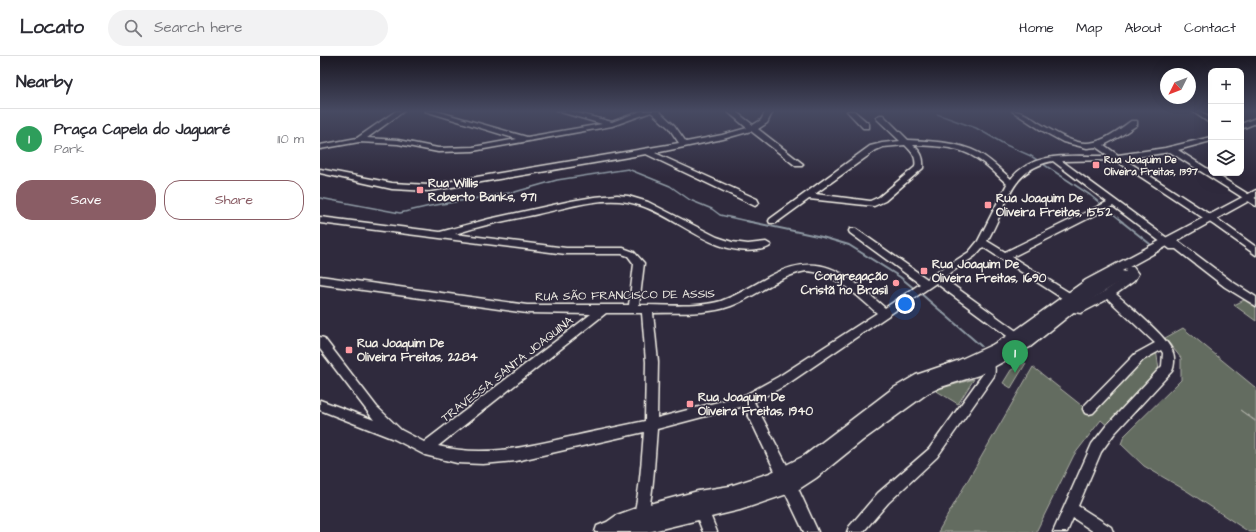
<!DOCTYPE html>
<html lang="en">
<head>
<meta charset="utf-8">
<style>
	:root { --surface:#fff; --page:#f2f2f3; --text:#2b2b33; --muted:#7c7c81; --line:#e1e1e2; --accent:#8a5d65 }
	body { margin:0; font-family:"Architects Daughter",sans-serif; background:var(--page); color:var(--text) }
	.controls { position:absolute; right:12px; top:12px; display:grid; overflow:hidden; border-radius:8px; box-shadow:0 4px 16px #0002 }
	.controls button { width:36px; height:36px; display:grid; place-items:center; padding:0; border:0; border-bottom:1px solid var(--line); background:var(--surface); color:var(--text); font:20px sans-serif }
	.compass { position:absolute; left:840px; top:12px; width:36px; height:36px; border-radius:50%; background:var(--surface); box-shadow:0 4px 16px #0002; rotate:228deg }
	.you { position:absolute; left:585px; top:248px; width:14px; height:14px; margin:-10px; border:3px solid #fff; border-radius:50%; background:#1a73e8; box-shadow:0 0 0 6px #1a73e833 }
	.badge { display:grid; place-items:center; width:26px; height:26px; border-radius:50%; background:var(--accent); color:#fff; font-size:13px; font-weight:700 }
	.pin { position:absolute; translate:-50% -33px; filter:drop-shadow(0 1px 2px #0008) }
	.pin::after { content:''; position:absolute; top:21px; width:14px; height:12px; background:inherit; clip-path:polygon(0 0,100% 0,50% 100%) }
	.list { margin:0; padding:0; list-style:none }
	h2 { display:flex; justify-content:space-between; align-items:center; height:52px; margin:0; padding:0 16px; font-size:17px }
	h2 small { font-size:13px; font-weight:400; color:var(--muted) }
	.list li { display:grid; grid-template-columns:26px 1fr auto; gap:12px; align-items:center; box-sizing:border-box; height:60px; padding:0 16px; border-top:1px solid var(--line) }
	.list b { display:block; font-size:15px; white-space:nowrap }
	.list p { margin:0; font-size:13px; white-space:nowrap; color:var(--muted) }
	.list em { font-size:13px; font-style:normal; color:var(--muted) }
	.actions { display:flex; gap:8px; padding:12px 16px }
	.actions a { flex:1; padding:9px 0; border:1px solid var(--accent); border-radius:16px; text-align:center; font-size:14px; color:var(--accent) }
	.actions .main { background:var(--accent); color:#fff }
	.icon { flex:none; width:22px; height:22px; fill:none; stroke:currentColor; stroke-width:2; stroke-linecap:round; stroke-linejoin:round }
	.map { position:relative; flex:none; width:936px; height:476px; overflow:hidden }
	header { display:flex; align-items:center; gap:24px; box-sizing:border-box; height:56px; padding:0 20px; background:var(--surface); border-bottom:1px solid var(--line) }
	header strong { font-size:19px }
	nav { display:flex; gap:22px; margin-inline-start:auto; font-size:14px }
	.search { width:280px; height:36px; background:var(--page); display:flex; align-items:center; gap:10px; box-sizing:border-box; padding:0 14px; border-radius:22px; color:var(--muted); font-size:15px }
	main { display:flex }
	aside { flex:1; background:var(--surface) }
	.map>svg:first-child { display:block }
</style>
</head>
<body>
<header>
<strong>Locato</strong>
<div class="search"><svg class="icon" aria-label="search" viewBox="0 0 24 24"><circle cx="10" cy="10" r="6"/><path d="M15 15l6 6"/></svg>Search here</div>
<nav><a>Home</a><a>Map</a><a>About</a><a>Contact</a></nav>
</header>
<main>
<aside>
<h2>Nearby<small></small></h2>
<ul class="list">
<li><span class="badge" style="background:#2e9e5b">1</span><div><b>Praça Capela do Jaguaré</b><p>Park</p></div><em>110 m</em></li>
</ul>
<div class="actions"><a class="main">Save</a><a>Share</a></div>
</aside>
<div class="map">
<svg width="936" height="476" viewBox="0 0 936 476">
	<rect width="100%" height="100%" fill="#2f2a3d"/>
	<filter id="ink" filterUnits="userSpaceOnUse"><feTurbulence type="fractalNoise" baseFrequency=".025" numOctaves="2"/><feDisplacementMap in="SourceGraphic" scale="8" xChannelSelector="R" yChannelSelector="G"/><feConvolveMatrix kernelMatrix="1 2 1 2 8 2 1 2 1" color-interpolation-filters="sRGB"/></filter>
	<g filter="url(#ink)">
		<!-- green -->
		<path fill="#636c60" stroke="#acaea4" d="M926,243L936,249V265L914,249Z
			M863,272L936,332V365L920,354L936,366V476H929L867,435L824,410L801,388L804,380L861,324V302L845,282Z
			M836,293L839,314L790,372L781,364L754,399L716,476H618L713,311L771,357L821,302Z
			M706,307L691,332L683,327L691,314Z
			M654,323L638,348L615,334Z"/>
		<g fill="none" stroke-linecap="round" stroke-linejoin="round">
			<!-- stream-far1 -->
			<path stroke="#909ba5" stroke-width="1.5" d="M617,58L656,72L686,89L711,100L770,139L803,166
				M0,142L80,157L110,150L195,136L237,124L308,113L350,130L370,144L392,153L400,159L431,166"/>
			<!-- stream -->
			<path stroke="#909ba5" stroke-width="2" d="M426,165L502,181L529,189L580,221L596,234
				M801,165L830,188
				M599,236L661,290"/>
			<!-- minor casing -->
			<g stroke="#f4f1e8" stroke-width="3">
				<path id="minor" d="M76,55H84L47,82L78,84L118,92L153,91L197,83L105,55H116L207,81L282,68L237,55H250L292,66L321,55H339L354,69L366,86L402,79L427,72L407,55H415L433,69L441,64L446,55H453L447,67L438,73L483,108L482,110H476L431,75L403,83L335,97L437,143L439,147L435,150L326,98L109,135L72,133L0,117V113L72,127L109,129L359,87L349,72L331,56L292,70L153,95L118,96L78,88L39,86L0,93V89L37,82Z
					M527,55H534L549,68V72H543Z
					M692,55C703,55 710,61 719,67C762,93 771,95 811,65H817V69L799,81L784,89L798,99L845,92L891,81V85L858,94L891,115V117H894L936,143V150L850,96L804,103L900,165L936,191V199L894,169L795,104L742,105L847,182H854L911,225L936,241V250L905,231L856,193H850L793,150L692,201L761,244L762,248L785,235L807,220L805,214L807,211H813L818,218L814,225L796,238C809,250 849,282 853,297C855,302 854,311 852,315L794,378L781,396L758,450L791,471L793,476H774L753,462L747,476H733L772,388L786,370L842,310L843,297L841,294L823,304L773,357L769,358L765,357L763,353L765,349L815,298L835,287L788,243L761,257L746,255L745,252L746,249L751,248L663,191L655,200L623,222L706,282L707,285L706,288L702,289L698,288L616,227L466,329L434,346L469,413L498,476H484L424,350L337,373C334,408 334,443 323,476H309C320,444 321,410 324,376L196,405L163,408L137,407L105,399L74,383L0,354V344L54,364L0,293V281L4,282L57,351L81,374L104,386L271,258L207,257L0,228V220L207,249H309L314,208L308,200L302,198H246L0,167V161L120,176L169,163L251,145L274,141L297,139L308,140L328,146L397,181L412,186L428,188L446,186L451,189C448,193 442,193 437,194C394,200 360,163 322,150C289,137 251,151 218,158C190,164 162,169 135,178L246,192H303L314,196L324,207L319,249C343,249 379,252 401,245C418,239 434,229 450,220C502,193 526,218 565,252L600,228L530,177L529,175L530,173H536L607,223L649,196L658,185L687,128C677,119 668,109 656,102C638,90 614,90 593,89C601,96 604,101 603,112L565,145L554,150L489,143L456,167H450L449,165L450,163L550,90L562,87L580,85L557,63L556,61L560,59H563L588,84C611,85 638,86 659,97C671,104 681,114 691,123C714,93 756,101 789,100L776,91L767,92L743,86L721,74ZM585,89C592,96 597,101 595,111L559,141L550,145L495,138L556,94L563,91ZM733,105L787,146L685,196L667,185C687,152 689,113 733,105ZM486,215C516,217 535,238 557,257L458,321L425,339L337,362L338,306L333,257C359,256 386,259 411,250C437,240 458,220 486,215ZM286,257H322L326,306L325,365C298,371 271,376 245,382C202,392 161,401 118,390Z
					M872,55H880L891,63V68Z
					M936,62V67L921,73V68Z
					M667,296L671,298C674,305 676,312 674,320L617,401L568,447L543,476H527L529,471L558,437L609,393L663,318C665,311 660,304 663,298Z
					M380,444L385,446L397,476H383L373,451L375,446Z"/>
			</g>
			<!-- major casing -->
			<g stroke="#f4f1e8" stroke-width="3">
				<path id="major" d="M936,134V141L802,215L806,216L808,219L806,222L761,250L710,291L659,319L621,331L608,337L543,384L496,422L476,435L420,454L328,476H275L277,470L287,466L297,459L322,450L378,435L410,430L450,417L484,400L572,333L596,319L637,305L672,289L692,277L766,224Z"/>
			</g>
			<!-- minor -->
			<use href="#minor" fill="#2f2a3d" fill-rule="evenodd"/>
			<!-- major -->
			<use href="#major" fill="#2f2a3d" fill-rule="evenodd"/>
		</g>
	</g>
	<!-- sky -->
	<linearGradient id="sky" x2="0" y2="1"><stop stop-color="#1a1722"/><stop offset="0.45" stop-color="#474a62"/><stop offset="1" stop-color="#474a62" stop-opacity="0"/></linearGradient>
	<rect width="936" height="122" fill="url(#sky)"/>
	<!-- markers -->
	<g fill="#ff9aa2" stroke="#2f2a3d" stroke-width="1.5">
		<rect x="772" y="105" width="8" height="8" rx="2"/>
		<rect x="96" y="130" width="8" height="8" rx="2"/>
		<rect x="664" y="145" width="8" height="8" rx="2"/>
		<rect x="600" y="211" width="8" height="8" rx="2"/>
		<circle cx="576" cy="227" r="4"/>
		<rect x="25" y="290" width="8" height="8" rx="2"/>
		<rect x="366" y="344" width="8" height="8" rx="2"/>
	</g>
	<g text-anchor="middle" stroke-width="3" stroke-linejoin="round" paint-order="stroke">
		<!-- far-poi labels -->
		<g font-size="10" font-weight="bold" fill="#f4f1e8" stroke="#2f2a3d" text-anchor="start">
			<text x="784" y="107">Rua Joaquim De<tspan x="784" dy="12">Oliveira Freitas, 1397</tspan></text>
		</g>
		<!-- poi labels -->
		<g font-size="12" font-weight="bold" fill="#f4f1e8" stroke="#2f2a3d" text-anchor="start">
			<text x="108" y="131">Rua Willis<tspan x="108" dy="14">Roberto Banks, 971</tspan></text>
			<text x="676" y="146">Rua Joaquim De<tspan x="676" dy="14">Oliveira Freitas, 1552</tspan></text>
			<text x="612" y="212">Rua Joaquim De<tspan x="612" dy="14">Oliveira Freitas, 1690</tspan></text>
			<text x="568" y="224" text-anchor="end">Congregação<tspan x="568" dy="14">Cristã no Brasil</tspan></text>
			<text x="37" y="291">Rua Joaquim De<tspan x="37" dy="14">Oliveira Freitas, 2284</tspan></text>
			<text x="378" y="345">Rua Joaquim De<tspan x="378" dy="14">Oliveira Freitas, 1940</tspan></text>
		</g>
		<!-- street labels -->
		<g font-size="12" fill="#f4f1e8" stroke="#2f2a3d">
			<text transform="translate(305 239) rotate(-1)" y="4">RUA SÃO FRANCISCO DE ASSIS</text>
			<text transform="translate(187 313) rotate(-38)" y="4">TRAVESSA SANTA JOAQUINA</text>
		</g>
	</g>
</svg>
<div class="controls">
<button>+</button>
<button>−</button>
<button><svg class="icon" aria-label="layers" viewBox="0 0 24 24"><path d="M12 4l9 5-9 5-9-5zM3 14l9 5 9-5"/></svg></button>
</div>
<svg class="compass" viewBox="-18 -18 36 36"><path d="M0-13l5 13h-10z" fill="#e53935"/><path d="M0 13l5-13h-10z" fill="#7c7c81"/></svg>
<div class="you"></div>
<div class="pin badge" style="left:695px;top:317px;background:#2e9e5b">1</div>
</div>
</main>
</body>
</html>
